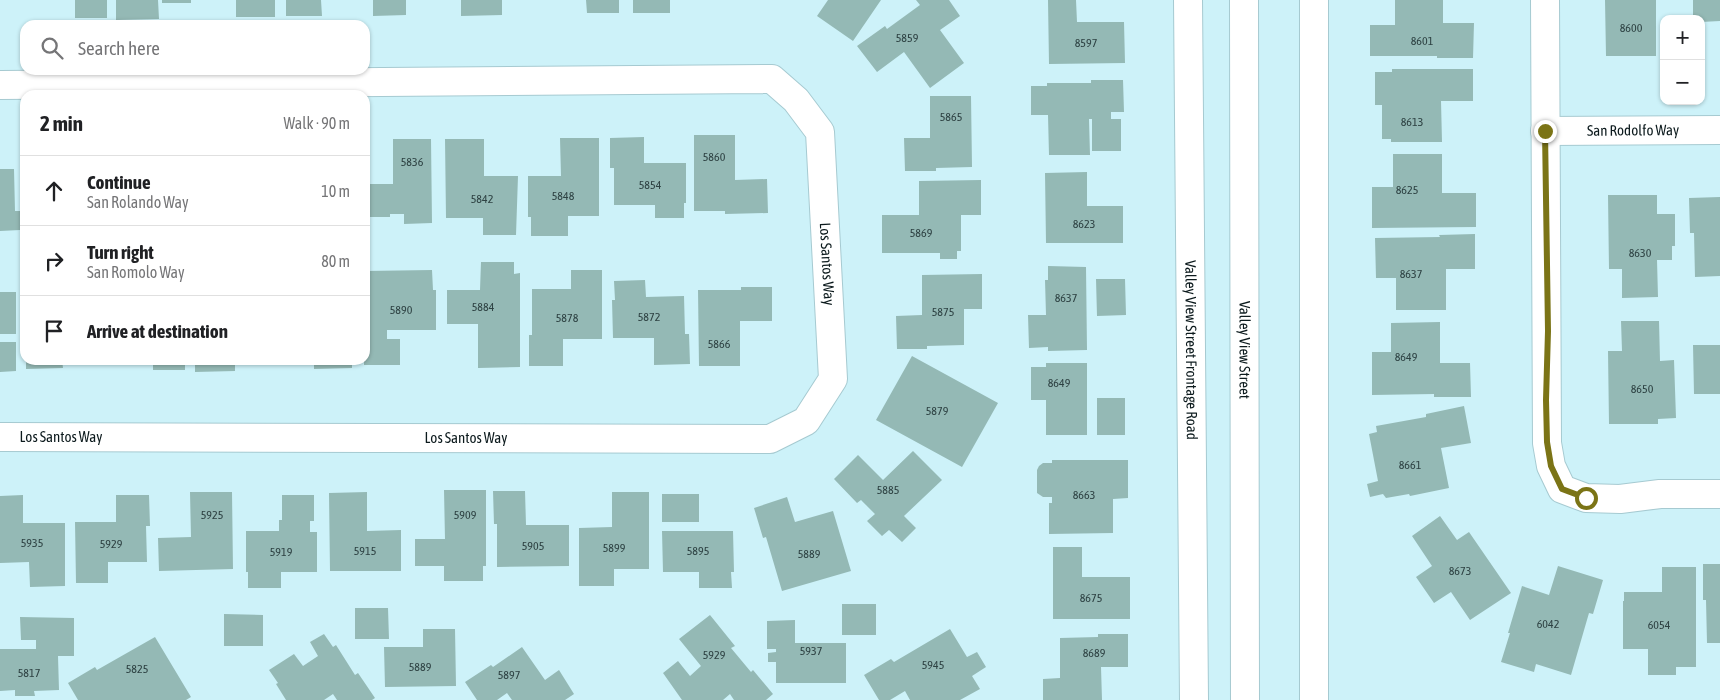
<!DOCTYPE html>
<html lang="en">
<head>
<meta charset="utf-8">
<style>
	:root { --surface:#fff; --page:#f2f2f2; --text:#202124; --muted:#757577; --line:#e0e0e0 }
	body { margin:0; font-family:"Asap Condensed",sans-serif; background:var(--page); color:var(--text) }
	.controls { position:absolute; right:15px; top:15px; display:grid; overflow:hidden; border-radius:10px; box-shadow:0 1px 4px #0004 }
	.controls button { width:45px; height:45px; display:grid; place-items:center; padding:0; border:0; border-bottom:1px solid var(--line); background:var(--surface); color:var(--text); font:25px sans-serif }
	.stop { position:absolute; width:15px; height:15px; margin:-11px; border:4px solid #7b7416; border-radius:50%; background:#fff }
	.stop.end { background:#7b7416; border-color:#fff; box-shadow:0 1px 5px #0008 }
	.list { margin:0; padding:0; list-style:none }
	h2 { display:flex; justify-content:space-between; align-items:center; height:65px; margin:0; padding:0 20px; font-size:21px }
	h2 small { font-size:16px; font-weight:400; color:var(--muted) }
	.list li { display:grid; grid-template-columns:32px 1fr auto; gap:15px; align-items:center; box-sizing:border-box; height:70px; padding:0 20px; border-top:1px solid var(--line) }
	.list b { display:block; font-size:19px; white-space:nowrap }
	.list p { margin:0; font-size:16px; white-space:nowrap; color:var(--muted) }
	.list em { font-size:16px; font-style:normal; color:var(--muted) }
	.icon { flex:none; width:28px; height:28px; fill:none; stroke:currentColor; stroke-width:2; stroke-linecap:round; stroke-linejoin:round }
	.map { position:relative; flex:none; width:1720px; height:700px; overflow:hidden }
	.search { position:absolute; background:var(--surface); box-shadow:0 1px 4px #0004; left:20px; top:20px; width:350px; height:55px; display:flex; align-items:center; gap:12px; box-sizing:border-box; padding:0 18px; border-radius:15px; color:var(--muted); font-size:19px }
	.panel { position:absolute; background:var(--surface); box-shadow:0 1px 4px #0004; left:20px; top:90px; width:350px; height:275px; border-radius:15px }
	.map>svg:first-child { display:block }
</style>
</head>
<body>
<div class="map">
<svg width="1720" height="700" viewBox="0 0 1720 700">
	<rect width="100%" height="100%" fill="#cdf2f9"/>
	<!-- building -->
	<path fill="#94b9b5" d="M75,0H107V18H75Z
		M116,0H158L159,19L116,20Z
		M162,0H191V3H162Z
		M236,0H275V17H236Z
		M286,0H321L322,16H286Z
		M373,0H406V15L373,16Z
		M461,0H502V15L461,16Z
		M586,0H619V13H587Z
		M633,0H670V13H633Z
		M828,0H881L853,41L817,16Z
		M916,0H949L960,16L940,30L964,63L930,88L904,52L877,72L857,46L885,26L887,29L920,5Z
		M1048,0H1076L1077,22H1124L1125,63L1049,64Z
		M1395,0H1443V23H1474L1473,58H1437V56H1370V25H1395Z
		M1605,0H1656V56H1606Z
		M1693,0H1720V21L1701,22V19H1693Z
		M1392,69H1473V101H1441L1442,142H1391V139H1382V105H1375V72H1392Z
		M1091,80H1123L1124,112H1111V119H1121V151H1092V119H1089L1090,155H1049L1048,115H1031V86H1047V83H1091Z
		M930,96H971L972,167L936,168V171H905L904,138H930Z
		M694,135H735V180L767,179L768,213L725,214V211H694Z
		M644,137V163H686V203H684V218H655V205H614V168H610V138Z
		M560,138H599V216H568V236H531V217H528V176H561Z
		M393,139H431L432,223L404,224V214H390V217H365V184H393Z
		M445,139H484V176H518L516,235H483V218H446Z
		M1393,154H1442V193H1476V227L1372,228V187H1393Z
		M0,169H14L15,211H20V230L0,231Z
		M1087,172V206H1123V243H1046L1045,173Z
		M981,180V215H961V251H957V259H940V253H882V215H919V181Z
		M1608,195H1657V214H1675V246H1672V260H1657L1658,297L1622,298V269H1609Z
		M1720,197V276L1695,277L1694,233H1690L1689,198Z
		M23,208H25V238H23Z
		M1475,234V269H1446V310H1396V278H1376L1375,238L1440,237L1439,235Z
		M481,262H514V274L520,273V367L478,368V324H447V290H480Z
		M1048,266L1086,267L1087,350L1048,351V347L1029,348L1028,315H1046L1045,280H1048Z
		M432,270L433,290H436V330H387V339H400V365H364V360H365V271Z
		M571,270H602V339H563V366H529V335H532V289H571Z
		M982,274V309H964V345L927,346V349H897L896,316L922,315V275Z
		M1096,279H1125L1126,315L1097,316Z
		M645,280L646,297L684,296L685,334H689L690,364L654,365V338H613L612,300H615L614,281Z
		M741,287H772V321H740V366H699L698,290H741Z
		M0,292H16V334H0Z
		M1621,321H1659L1660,361L1674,360L1676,418L1658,419V424H1609L1608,351H1622Z
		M1440,322V363H1470L1471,397H1434V394L1372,395V352H1391V323Z
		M0,342H16V371L0,372Z
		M1693,345H1720V394H1694Z
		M912,356L998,403L962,467L876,420Z
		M26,360H62L63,368L26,369Z
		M153,360H185V370H153Z
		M195,360H235V371L195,372Z
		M314,360H352V368L314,369Z
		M1046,363H1087V435H1046V400H1031V367H1046Z
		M1097,398H1125V435H1097Z
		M1464,406L1471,443L1441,448L1449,488L1410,496L1409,494L1386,498L1383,494L1370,497L1367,484L1378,481L1369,434L1377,432L1376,426L1426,417V414Z
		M913,451L942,480L904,516L916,528L902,542L889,530L882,536L867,521L875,514L861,500L857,503L834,479L858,455L883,480Z
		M1052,460H1128V498L1113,499V533L1049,534V503H1052V497H1043L1037,493V470L1039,466L1043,463H1052Z
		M444,490H486V566H483V581H444V566H415V539H445Z
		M493,491H525L526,525H569V566L497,567V524H494Z
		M190,492H232L233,569L159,571L158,538L191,537Z
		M367,492V531L401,530V571H330L329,493Z
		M612,492H649V569H614V586H579V528L612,527Z
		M662,494H699V522H662Z
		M23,495V523H65V586L30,587L29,562L0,563V496Z
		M116,495H149L150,526H146L147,562H108V583H76L75,522H116Z
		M282,495H314V521H310V532H317V572H281V588H248V572H246V531H279V520H282Z
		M787,497L795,522L833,511L851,571L782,591L766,537L763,538L754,508Z
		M1440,516L1457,540L1469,532L1511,593L1470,620L1451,592L1434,603L1416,577L1432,566L1412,536Z
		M662,531H733L734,572H731L732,588H699V572H663Z
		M1053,547H1082V577H1130V619H1053Z
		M1703,564H1720V643H1707L1706,600H1703Z
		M1558,566L1603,580L1593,614L1589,613L1571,675L1536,664L1534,672L1501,662L1510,633H1508L1522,586L1549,595Z
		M1662,567H1696V667H1676V675H1648V649H1623V601H1624V592H1662Z
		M842,604H876V635H842Z
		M355,608H388L389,639H355Z
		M224,614L263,615V646H224Z
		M710,615L735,646L731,648L751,672L753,670L773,694L766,700H734L730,694L723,700H682L663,673L678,661L690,676L701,666L679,639Z
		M20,617L74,618V656H58L59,690L34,691L35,696H15V690L0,691V649H36V640H21Z
		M795,620V643H846V683H776V662H768V653L776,652V649H767V621Z
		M423,629H455L456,686L385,687L384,647H423Z
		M950,629L967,657L977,652L986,667L972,676L980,689L960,700H910L905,691L890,700H879L864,675L891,659L894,662Z
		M324,634L333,647L336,645L355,675L358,673L375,698L372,700H337L333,694L324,700H286L276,684L278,683L269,670L294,654L303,666L318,656L310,642Z
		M1098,634H1128V667H1101L1102,700H1043V679L1060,678V638L1098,637Z
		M155,637L191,697L186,700H78L68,683L95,667L97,670Z
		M522,647L545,680L559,670L574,694L565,700H512L507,693L497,700H477L465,682L491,665L493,667Z"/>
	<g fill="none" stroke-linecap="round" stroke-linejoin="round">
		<!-- minor casing -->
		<g stroke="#a6cad1" stroke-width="30">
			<g id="minor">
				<path id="s1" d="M1188,0L1194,700"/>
				<path d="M1545,0L1547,443L1551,466L1562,489L1586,498L1620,499L1660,494H1720"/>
				<path id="s2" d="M0,85L772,79L796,100L820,132L833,379L806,421L770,439L0,437"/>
				<path id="s3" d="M1545,131L1720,130"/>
			</g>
		</g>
		<!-- major casing -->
		<g stroke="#a6cad1" stroke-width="30">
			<g id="major">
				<path id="s4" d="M1244,0L1245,700"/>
				<path d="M1314,700V0"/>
			</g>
		</g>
		<!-- minor -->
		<use href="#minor" stroke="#fff" stroke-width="28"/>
		<!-- major -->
		<use href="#major" stroke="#fff" stroke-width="28"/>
	</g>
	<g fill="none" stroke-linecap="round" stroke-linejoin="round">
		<!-- route -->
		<path stroke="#7b7416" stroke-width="6" d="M1545,131L1548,331L1546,400L1547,442L1551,466L1562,489L1586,498"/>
	</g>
	<g text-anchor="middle" stroke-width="4" stroke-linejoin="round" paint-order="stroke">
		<!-- number labels -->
		<g font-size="12" fill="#2e4243">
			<text x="1631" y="32">8600</text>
			<text x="907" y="42">5859</text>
			<text x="1422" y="45">8601</text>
			<text x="1086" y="47">8597</text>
			<text x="951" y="121">5865</text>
			<text x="1412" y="126">8613</text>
			<text x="714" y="161">5860</text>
			<text x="412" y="166">5836</text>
			<text x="650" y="189">5854</text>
			<text x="1407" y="194">8625</text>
			<text x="563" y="200">5848</text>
			<text x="482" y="203">5842</text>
			<text x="1084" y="228">8623</text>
			<text x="921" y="237">5869</text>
			<text x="1640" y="257">8630</text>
			<text x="1411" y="278">8637</text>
			<text x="1066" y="302">8637</text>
			<text x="483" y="311">5884</text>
			<text x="401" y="314">5890</text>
			<text x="943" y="316">5875</text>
			<text x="649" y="321">5872</text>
			<text x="567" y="322">5878</text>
			<text x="719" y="348">5866</text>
			<text x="1406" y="361">8649</text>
			<text x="1059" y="387">8649</text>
			<text x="1642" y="393">8650</text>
			<text x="937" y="415">5879</text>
			<text x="1410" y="469">8661</text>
			<text x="888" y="494">5885</text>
			<text x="1084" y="499">8663</text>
			<text x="212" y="519">5925</text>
			<text x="465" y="519">5909</text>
			<text x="32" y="547">5935</text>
			<text x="111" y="548">5929</text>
			<text x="533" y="550">5905</text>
			<text x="614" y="552">5899</text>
			<text x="365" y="555">5915</text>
			<text x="698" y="555">5895</text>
			<text x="281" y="556">5919</text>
			<text x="809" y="558">5889</text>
			<text x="1460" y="575">8673</text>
			<text x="1091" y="602">8675</text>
			<text x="1548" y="628">6042</text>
			<text x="1659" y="629">6054</text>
			<text x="811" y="655">5937</text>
			<text x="1094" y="657">8689</text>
			<text x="714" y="659">5929</text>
			<text x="933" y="669">5945</text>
			<text x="420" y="671">5889</text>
			<text x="137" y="673">5825</text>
			<text x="29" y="677">5817</text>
			<text x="509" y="679">5897</text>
		</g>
		<!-- street labels -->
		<g font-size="15" fill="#0c1a1d" stroke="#fff">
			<text dy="5" stroke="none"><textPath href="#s3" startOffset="88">San Rodolfo Way</textPath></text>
			<text dy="5" stroke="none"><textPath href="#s2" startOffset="976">Los Santos Way</textPath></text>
			<text dy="5" stroke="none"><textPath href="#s1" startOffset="350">Valley View Street Frontage Road</textPath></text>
			<text dy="5" stroke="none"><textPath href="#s4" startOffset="350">Valley View Street</textPath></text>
			<text x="61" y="442">Los Santos Way</text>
			<text x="466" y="443">Los Santos Way</text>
		</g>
	</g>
</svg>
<div class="controls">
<button>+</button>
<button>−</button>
</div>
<div class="stop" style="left:1586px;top:498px"></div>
<div class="stop end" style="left:1545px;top:131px"></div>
<div class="search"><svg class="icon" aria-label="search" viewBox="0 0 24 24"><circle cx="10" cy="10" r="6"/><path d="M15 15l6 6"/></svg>Search here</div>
<section class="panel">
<h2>2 min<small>Walk · 90 m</small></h2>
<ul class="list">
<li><svg class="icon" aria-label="ahead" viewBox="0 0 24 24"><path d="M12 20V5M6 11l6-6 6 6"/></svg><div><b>Continue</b><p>San Rolando Way</p></div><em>10 m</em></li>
<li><svg class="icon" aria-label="right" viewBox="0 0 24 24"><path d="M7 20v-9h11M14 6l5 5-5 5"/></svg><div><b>Turn right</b><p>San Romolo Way</p></div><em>80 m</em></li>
<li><svg class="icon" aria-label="arrive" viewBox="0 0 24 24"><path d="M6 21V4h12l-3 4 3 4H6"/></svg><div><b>Arrive at destination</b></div></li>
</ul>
</section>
</div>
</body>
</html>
